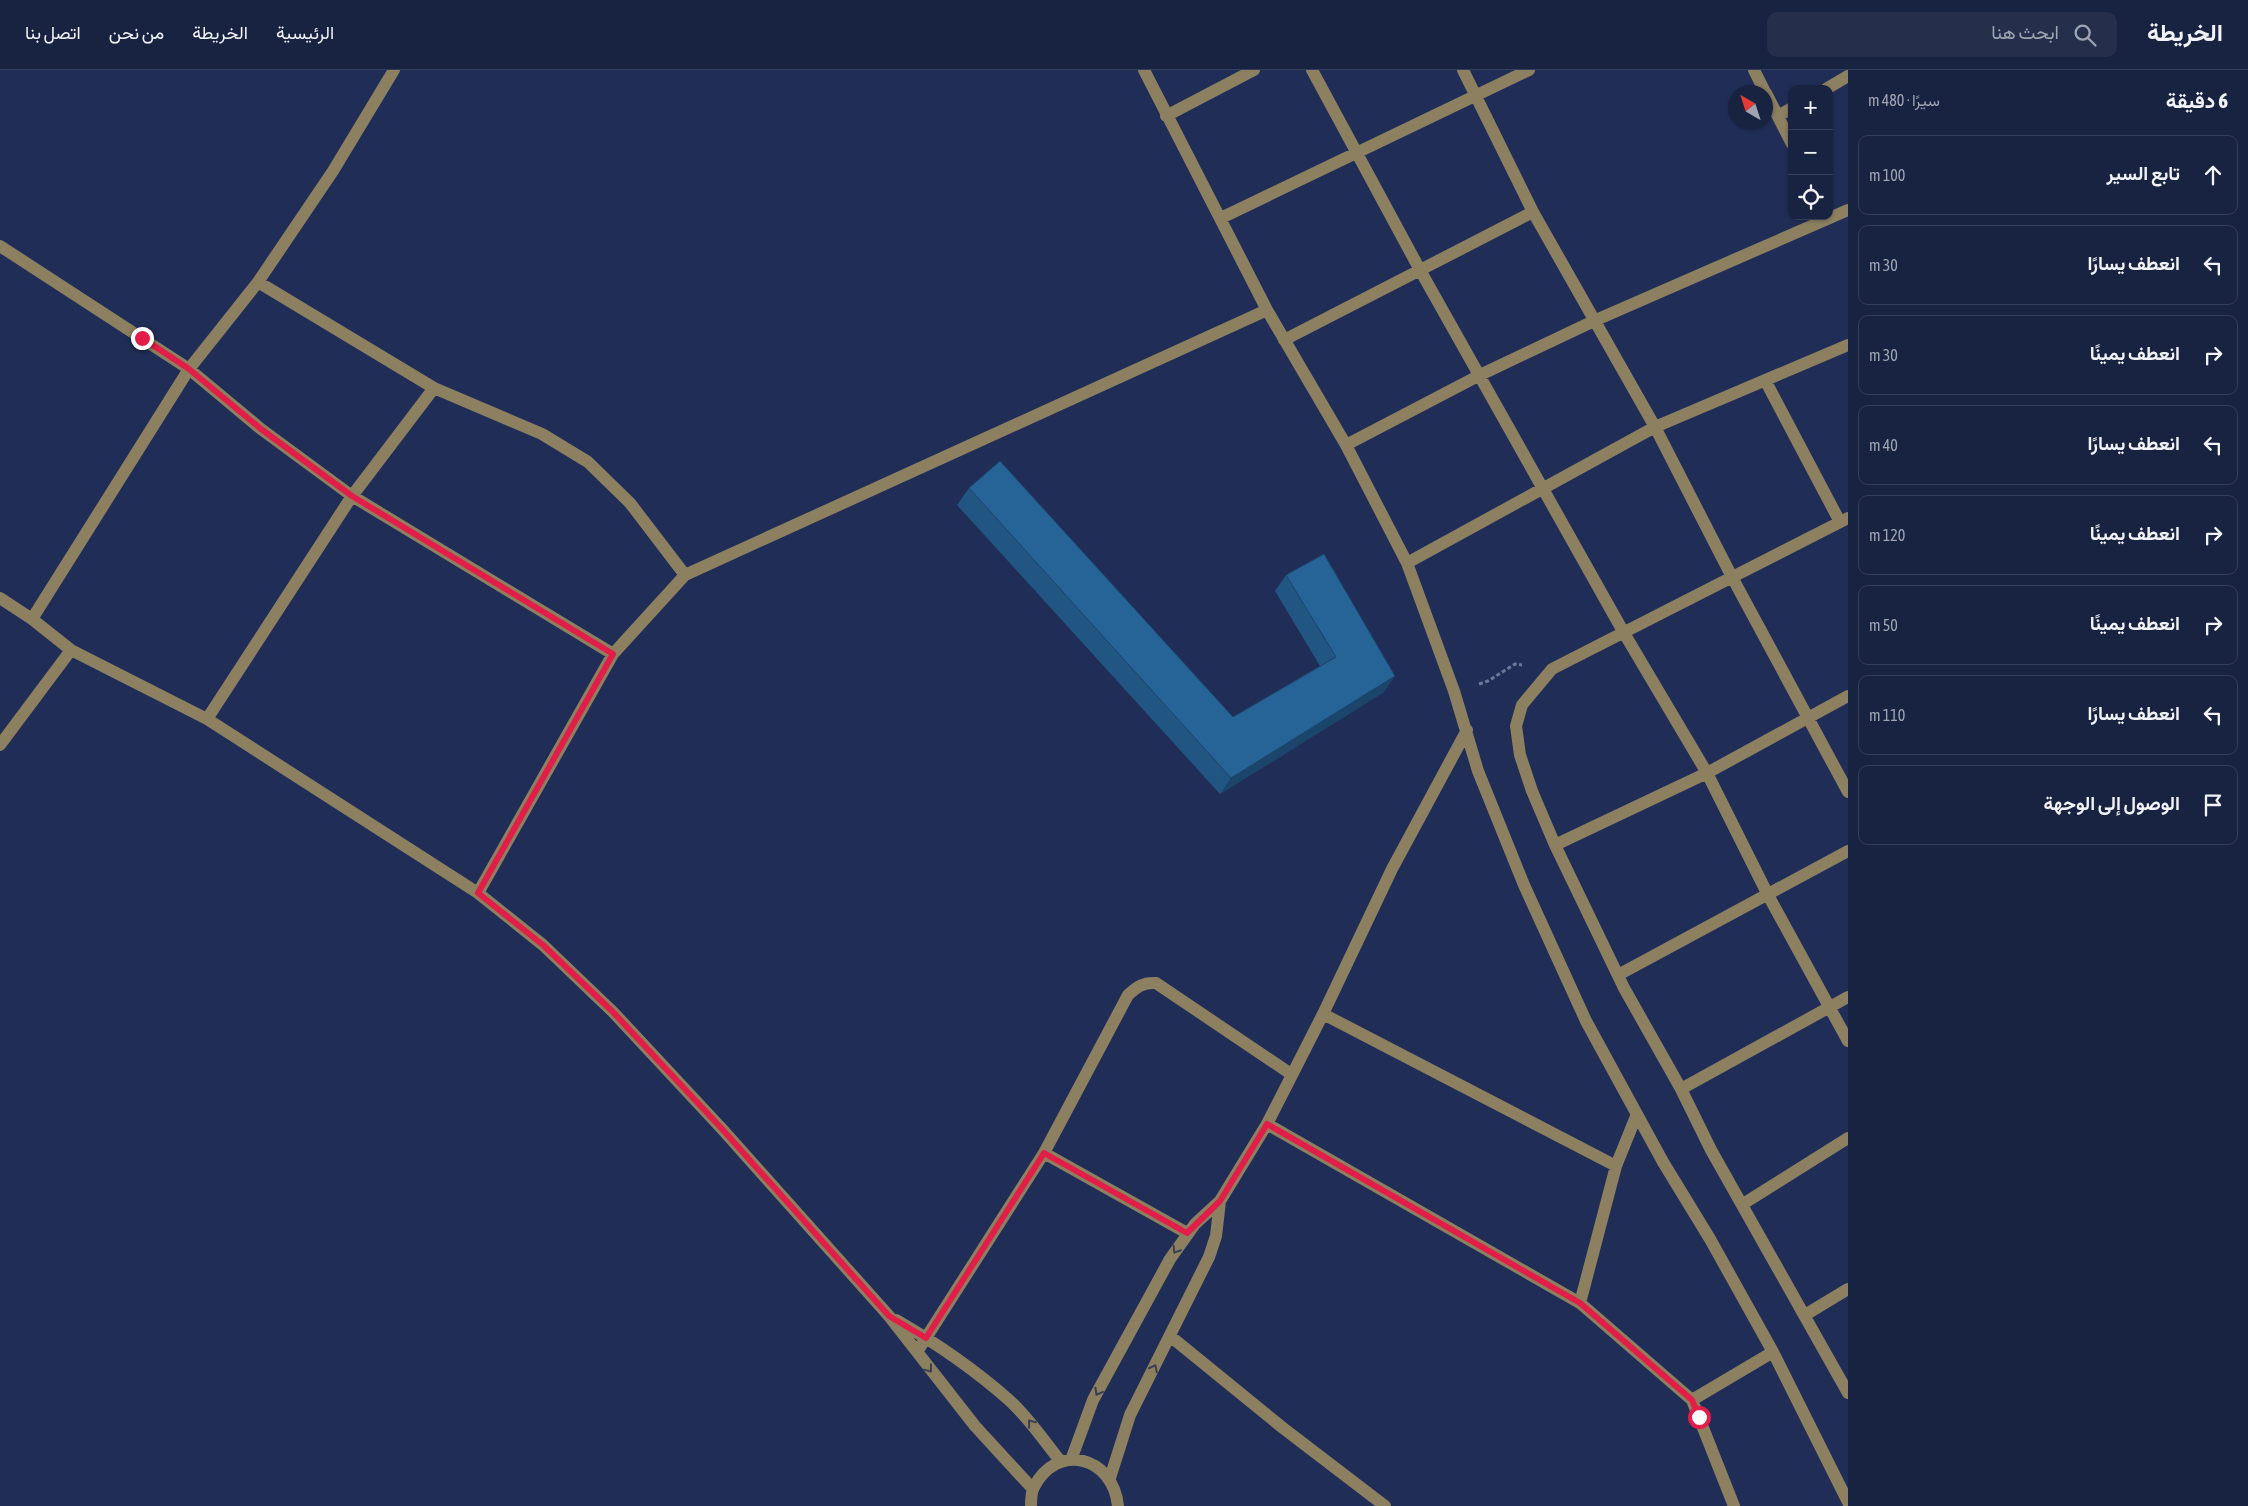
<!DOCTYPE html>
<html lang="ar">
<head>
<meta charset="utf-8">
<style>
	:root { --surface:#182241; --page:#252f4c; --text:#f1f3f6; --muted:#9fa4b1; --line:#363f5a }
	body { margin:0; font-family:"Asap Condensed",Vazirmatn,sans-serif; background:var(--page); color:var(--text); direction:rtl }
	.controls { position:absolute; right:15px; top:15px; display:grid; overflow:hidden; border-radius:10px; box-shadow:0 1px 4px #0004 }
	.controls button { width:45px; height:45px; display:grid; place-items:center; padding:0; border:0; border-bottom:1px solid var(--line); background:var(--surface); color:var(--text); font:25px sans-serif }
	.compass { position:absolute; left:1728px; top:15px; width:45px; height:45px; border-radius:50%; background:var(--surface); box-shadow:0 1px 4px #0004; rotate:321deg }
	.stop { position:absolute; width:15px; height:15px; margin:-11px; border:4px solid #e11d48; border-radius:50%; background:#fff }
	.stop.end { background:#e11d48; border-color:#fff; box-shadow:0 1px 5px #0008 }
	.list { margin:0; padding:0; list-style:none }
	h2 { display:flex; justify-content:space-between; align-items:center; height:65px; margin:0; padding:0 20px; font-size:21px }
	h2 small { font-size:16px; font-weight:400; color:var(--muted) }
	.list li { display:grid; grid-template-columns:32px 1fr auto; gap:15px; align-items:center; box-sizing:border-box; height:80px; margin:0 10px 10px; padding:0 10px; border:1px solid var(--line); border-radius:10px }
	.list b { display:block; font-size:19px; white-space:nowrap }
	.list em { font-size:16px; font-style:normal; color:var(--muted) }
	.icon { flex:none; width:28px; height:28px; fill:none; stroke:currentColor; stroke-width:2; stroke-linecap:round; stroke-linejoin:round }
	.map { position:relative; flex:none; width:1848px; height:1436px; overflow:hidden; direction:ltr }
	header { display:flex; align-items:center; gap:30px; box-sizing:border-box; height:70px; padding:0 25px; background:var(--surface); border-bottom:1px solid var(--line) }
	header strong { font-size:24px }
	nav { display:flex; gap:28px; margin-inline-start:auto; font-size:18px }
	.search { width:350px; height:45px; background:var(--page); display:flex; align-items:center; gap:12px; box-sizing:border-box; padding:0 18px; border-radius:10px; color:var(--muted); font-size:19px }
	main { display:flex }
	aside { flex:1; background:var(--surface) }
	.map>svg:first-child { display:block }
</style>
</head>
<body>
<header>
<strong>الخريطة</strong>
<div class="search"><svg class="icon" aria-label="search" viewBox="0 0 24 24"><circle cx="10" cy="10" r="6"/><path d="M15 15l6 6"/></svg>ابحث هنا</div>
<nav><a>الرئيسية</a><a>الخريطة</a><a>من نحن</a><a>اتصل بنا</a></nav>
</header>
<main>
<aside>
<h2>6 دقيقة<small>سيرًا · 480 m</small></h2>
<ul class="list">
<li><svg class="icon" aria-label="ahead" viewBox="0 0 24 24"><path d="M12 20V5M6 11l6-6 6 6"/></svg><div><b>تابع السير</b></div><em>100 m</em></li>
<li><svg class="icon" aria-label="left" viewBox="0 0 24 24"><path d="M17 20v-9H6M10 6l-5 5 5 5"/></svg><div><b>انعطف يسارًا</b></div><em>30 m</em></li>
<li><svg class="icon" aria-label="right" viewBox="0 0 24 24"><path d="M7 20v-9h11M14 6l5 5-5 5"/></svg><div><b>انعطف يمينًا</b></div><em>30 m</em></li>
<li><svg class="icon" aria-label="left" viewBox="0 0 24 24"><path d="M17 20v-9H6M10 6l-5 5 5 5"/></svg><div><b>انعطف يسارًا</b></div><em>40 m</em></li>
<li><svg class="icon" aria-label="right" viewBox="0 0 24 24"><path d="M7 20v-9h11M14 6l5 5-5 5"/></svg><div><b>انعطف يمينًا</b></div><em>120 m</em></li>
<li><svg class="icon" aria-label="right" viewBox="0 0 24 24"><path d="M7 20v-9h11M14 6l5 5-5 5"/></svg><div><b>انعطف يمينًا</b></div><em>50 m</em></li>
<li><svg class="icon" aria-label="left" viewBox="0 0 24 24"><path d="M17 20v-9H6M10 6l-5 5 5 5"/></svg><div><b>انعطف يسارًا</b></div><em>110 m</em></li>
<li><svg class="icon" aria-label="arrive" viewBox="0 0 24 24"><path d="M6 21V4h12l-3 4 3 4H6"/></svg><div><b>الوصول إلى الوجهة</b></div></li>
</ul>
</aside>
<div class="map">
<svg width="1848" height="1436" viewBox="0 0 1848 1436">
	<rect width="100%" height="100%" fill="#202e57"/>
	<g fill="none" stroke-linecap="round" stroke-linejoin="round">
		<!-- path -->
		<path stroke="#6c7899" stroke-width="3" stroke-dasharray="4 2.5" stroke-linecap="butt" d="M1479,614L1488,611L1515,594L1522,595"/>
		<!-- minor -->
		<path stroke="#8d8061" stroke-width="12" d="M1144,0L1267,240L1346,375L1407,493L1454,621L1478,701L1524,815L1586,951L1663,1092L1710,1169L1773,1282L1848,1432
			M1312,0L1420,200L1624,563L1707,703L1768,825L1848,971
			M1463,0L1533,142L1655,357L1732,507L1848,722
			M1754,0L1765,22
			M1826,19L1848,6
			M1766,23L1792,74
			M1166,46L1254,0
			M1778,46L1792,38
			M1221,148L1529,0
			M0,176L189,299L261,359L352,426L613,584
			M258,212L434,318L542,364L588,392L630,433L685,505
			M1284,270L1533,142
			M1765,310L1840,452
			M1346,375L1480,305L1596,250L1848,140
			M1848,448L1552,599L1522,635L1516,656L1520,685L1532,721L1555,775L1624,918L1681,1019L1711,1080L1848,1323
			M1407,493L1655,357L1848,275
			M0,528L32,549L71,580L207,649L478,823L543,875L613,942L723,1060L889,1246L975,1356L1032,1418
			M32,549L189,299L258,212L333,101L394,0
			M207,649L352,426L434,318
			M0,675L71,580
			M1555,775L1707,703L1848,626
			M478,823L613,584L685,505L1267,240
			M1618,905L1848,781
			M1323,944L1616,1096
			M1681,1019L1848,927
			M1267,1054L1580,1233L1692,1330L1734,1436
			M1044,1083L1187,1163
			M1743,1134L1848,1068
			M1580,1233L1616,1096L1637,1044
			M1805,1245L1848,1219
			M896,1250C936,1273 974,1299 1009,1330C1029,1348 1044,1371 1061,1392
			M1170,1266L1283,1358L1385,1436
			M917,1282L1044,1083L1128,925C1137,917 1143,912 1156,913L1291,1004
			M1692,1330L1773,1282
			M1071,1390L1093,1330L1170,1189L1195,1154L1220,1131L1267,1054L1323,944L1392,799L1467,660
			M1110,1408L1130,1345L1209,1187L1216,1166L1220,1131
			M1031,1436C1031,1430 1031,1422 1034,1417C1057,1372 1113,1386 1118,1436"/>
	</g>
	<!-- wall -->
	<path fill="#215582" d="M969,418L1233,647L1320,596L1275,521L1286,505L1384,622L1220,724L957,435Z"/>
	<!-- shaded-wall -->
	<path fill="#1b456a" d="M1395,606L1384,622L1220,724L1231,708Z"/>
	<!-- building -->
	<path fill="#266397" stroke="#1b456a" d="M1000,391L1233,647L1336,587L1286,505L1324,484L1395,606L1231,708L969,418Z"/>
	<!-- one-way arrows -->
	<defs><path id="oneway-chevron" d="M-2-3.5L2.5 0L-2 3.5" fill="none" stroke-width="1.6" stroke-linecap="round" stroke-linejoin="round" transform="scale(1.25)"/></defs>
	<g stroke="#3a3f52">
		<use href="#oneway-chevron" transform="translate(1176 1180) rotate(122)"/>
		<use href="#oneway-chevron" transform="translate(1154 1298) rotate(-63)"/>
		<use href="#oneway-chevron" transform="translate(929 1299) rotate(53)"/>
		<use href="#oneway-chevron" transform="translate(1098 1322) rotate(119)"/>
		<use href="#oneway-chevron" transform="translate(1031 1353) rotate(-128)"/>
	</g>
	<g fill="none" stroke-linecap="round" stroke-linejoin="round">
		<!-- route -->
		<path stroke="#e11d48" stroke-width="6" d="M142,268L189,299L261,359L352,426L613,584L478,823L543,875L613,942L723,1060L889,1246L926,1268L1044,1083L1187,1163L1220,1131L1267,1054L1580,1233L1692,1330L1699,1347"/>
	</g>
</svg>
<div class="controls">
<button>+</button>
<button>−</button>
<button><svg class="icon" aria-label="locate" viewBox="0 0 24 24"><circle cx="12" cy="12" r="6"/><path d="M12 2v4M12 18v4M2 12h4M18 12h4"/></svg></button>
</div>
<svg class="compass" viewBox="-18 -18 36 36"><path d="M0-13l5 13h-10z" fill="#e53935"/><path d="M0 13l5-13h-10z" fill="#9fa4b1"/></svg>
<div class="stop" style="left:1699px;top:1347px"></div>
<div class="stop end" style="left:142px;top:268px"></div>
</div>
</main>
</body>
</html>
